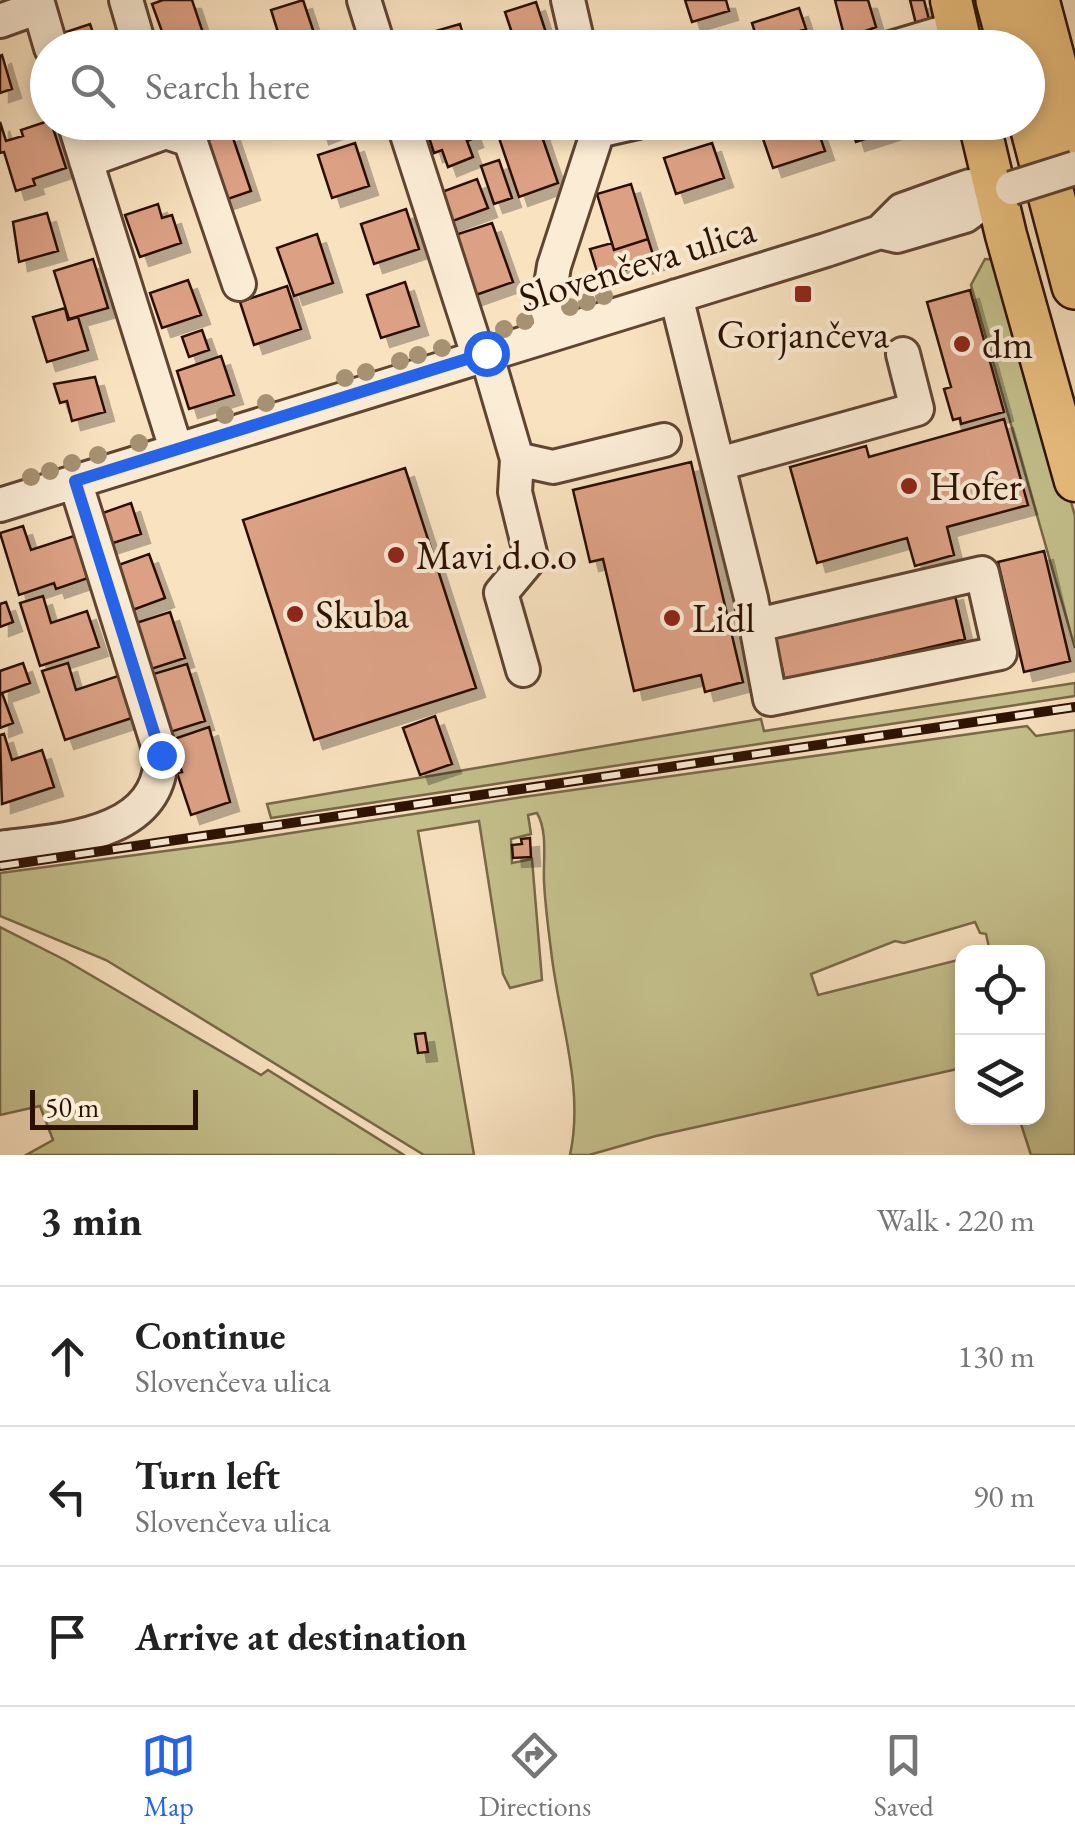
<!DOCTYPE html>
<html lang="en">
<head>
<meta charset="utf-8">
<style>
	:root { --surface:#fff; --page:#f6f6f6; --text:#222; --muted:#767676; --line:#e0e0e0; --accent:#2563eb }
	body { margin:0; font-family:"EB Garamond",serif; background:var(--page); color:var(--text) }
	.controls { position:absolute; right:30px; bottom:30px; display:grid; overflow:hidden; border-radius:20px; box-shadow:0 5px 15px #0003 }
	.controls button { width:90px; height:90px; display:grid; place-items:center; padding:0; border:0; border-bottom:2px solid var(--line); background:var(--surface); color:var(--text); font:50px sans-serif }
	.scale { position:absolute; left:30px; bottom:25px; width:168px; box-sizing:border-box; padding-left:10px; border:5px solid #2c1101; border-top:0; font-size:28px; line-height:35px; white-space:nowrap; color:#2c1101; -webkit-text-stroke:8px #fbecd6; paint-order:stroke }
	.stop { position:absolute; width:30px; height:30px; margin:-22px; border:8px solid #2563eb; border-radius:50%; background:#fff }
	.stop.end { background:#2563eb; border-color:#fff; box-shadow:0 2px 10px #0008 }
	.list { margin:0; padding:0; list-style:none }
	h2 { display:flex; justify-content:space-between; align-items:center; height:130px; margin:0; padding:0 40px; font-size:42px }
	h2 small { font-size:32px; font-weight:400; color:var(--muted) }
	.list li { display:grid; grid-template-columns:65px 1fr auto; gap:30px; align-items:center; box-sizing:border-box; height:140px; padding:0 40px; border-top:2px solid var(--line) }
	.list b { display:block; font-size:38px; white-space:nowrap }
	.list p { margin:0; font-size:32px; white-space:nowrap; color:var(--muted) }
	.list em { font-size:32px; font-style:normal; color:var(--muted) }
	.icon { flex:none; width:55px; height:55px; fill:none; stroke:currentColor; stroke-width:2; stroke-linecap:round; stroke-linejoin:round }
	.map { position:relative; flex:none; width:1075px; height:1155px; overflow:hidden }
	.search { position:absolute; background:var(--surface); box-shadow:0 5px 15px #0003; left:30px; right:30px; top:30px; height:110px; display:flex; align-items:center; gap:25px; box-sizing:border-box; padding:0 35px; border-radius:55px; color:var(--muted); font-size:38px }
	.sheet { height:550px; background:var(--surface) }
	nav { display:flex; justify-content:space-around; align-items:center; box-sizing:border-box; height:140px; border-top:2px solid var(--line); background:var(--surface); font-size:28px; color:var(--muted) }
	nav a { display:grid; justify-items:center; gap:5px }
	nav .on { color:var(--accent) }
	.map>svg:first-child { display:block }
</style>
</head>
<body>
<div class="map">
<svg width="1075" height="1155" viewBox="0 0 1075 1155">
	<defs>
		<filter id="shadow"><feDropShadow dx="9" dy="9" stdDeviation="0" flood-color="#0004"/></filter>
	</defs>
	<rect width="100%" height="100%" fill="#f9e2c0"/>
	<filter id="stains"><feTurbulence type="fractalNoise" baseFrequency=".002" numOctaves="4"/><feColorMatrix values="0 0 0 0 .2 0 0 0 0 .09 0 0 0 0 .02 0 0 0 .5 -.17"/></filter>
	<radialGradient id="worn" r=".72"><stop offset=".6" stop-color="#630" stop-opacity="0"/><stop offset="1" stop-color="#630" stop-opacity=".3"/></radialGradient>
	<!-- green -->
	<path fill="#c5c18d" stroke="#786947" stroke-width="2.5" d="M985,259L1003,260L1075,516V648L971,285Z
		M1075,683V696L271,818L267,804L761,719L764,731Z
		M1027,726L1036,736L1075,730V1155H1031L1019,1118H1038V952H990L986,934L980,933L975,922L904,943L895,941L811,974L818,995L962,959V1068L656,1136L589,1155H570C585,1086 558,1017 551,950C548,927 545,904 544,881C543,859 548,832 537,813L528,815L531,834L511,839L512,863L532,859L542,980L510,988L503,974L479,821L418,831L474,1155H424L106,960L0,916V873L233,842L523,797Z
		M0,927L65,960L261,1075L268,1070L404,1155H26L53,1140L40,1106L0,1115Z"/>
	<!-- building -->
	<path fill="#dca185" stroke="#2c1101" stroke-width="2.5" filter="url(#shadow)" d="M163,0H192L207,45L226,38L229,48H168L152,4Z
		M303,0L316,39L283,48L271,10Z
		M685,0H726L729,11L692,22Z
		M835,0H868L876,27L845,39Z
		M910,0H924L929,20L916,24Z
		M536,2L551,48H517L505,12Z
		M799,8L806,29L797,32L802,48H760L752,23Z
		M90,24L98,48H64L60,34Z
		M460,24L467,48H429L425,34Z
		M717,38L719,48H684Z
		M2,55L12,89L0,93V56Z
		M48,121L51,122L66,168L33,179L35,185L16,191L4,152L0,153V122L6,141L23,136L21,130Z
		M83,122H119L125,140L92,151Z
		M316,122H334L336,129L320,135Z
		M424,122H468L474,138L467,141L473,157L448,167L442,150L434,153Z
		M537,122L558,183L519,197L498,135Z
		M792,122H815L825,151L773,168L761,133Z
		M850,122H911L912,124L856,142Z
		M231,132L251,191L219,202L199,143Z
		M355,143L369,186L332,198L318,155Z
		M712,143L724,178L676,194L664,158Z
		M499,160L512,198L494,204L481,166Z
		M477,179L488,208L450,222L439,193Z
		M631,184L648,239L614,250L597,194Z
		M158,204L162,218L172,215L181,243L140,257L125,215Z
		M406,209L419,249L374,264L361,224Z
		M47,213L58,251L19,262L13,222Z
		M492,223L513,282L470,297L455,235Z
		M317,234L333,283L294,296L277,248Z
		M648,239L655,261L599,278L590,249L612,243L614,250Z
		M93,259L108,308L69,319L54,271Z
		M188,280L201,315L162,328L150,293Z
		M405,282L419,326L381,338L367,295Z
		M287,286L301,329L254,345L240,302Z
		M970,290L1004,412L961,424L960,418L953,420L944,389L951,387L927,302Z
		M65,308L68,320L78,317L88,350L47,362L33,317Z
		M202,330L209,350L189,357L182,337Z
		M221,356L234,395L189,409L177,371Z
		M95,377L105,412L72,421L67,401L60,403L54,384Z
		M1004,419L1028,505L947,527L954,555L915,566L907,538L817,563L790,467L866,446L869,457Z
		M691,462L743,682L705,692L701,675L634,691L603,559L590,562L573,490Z
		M405,468L476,688L314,740L243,520Z
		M131,503L141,534L107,545L97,515Z
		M23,526L31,550L80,534L94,576L56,589L54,583L19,595L0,533Z
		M1044,551L1070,661L1024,672L998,562Z
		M149,554L165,598L130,611L113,567Z
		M954,591L965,639L785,681L774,633Z
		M43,596L51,623L87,611L99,647L40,666L20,603Z
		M6,602L13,622L0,627V604Z
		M170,612L185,658L148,670L133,624Z
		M23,663L30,683L2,693L13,723L0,728V671Z
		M68,663L76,690L124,674L138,716L65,740L42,671Z
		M187,664L205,721L164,734L150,675Z
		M435,716L452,764L420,775L403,728Z
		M209,727L230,802L191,815L177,773L182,772L171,740Z
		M4,734L12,760L42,750L54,787L2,804L0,735Z
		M530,838L531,857L513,858L512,845L522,844L521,839Z
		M425,1033L428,1052L418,1053L415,1034Z"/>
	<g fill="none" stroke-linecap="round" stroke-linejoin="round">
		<!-- minor casing -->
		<g stroke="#5f4531" stroke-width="38">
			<path id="minor" d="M37,0L51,48
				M126,0L140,48
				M364,0L379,48
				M568,0L579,48
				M0,21L39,7
				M891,48L958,28
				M74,122L176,449
				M403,122L478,355
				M598,131L638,122
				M166,132L190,140L239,284
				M86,161L166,132L164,122
				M880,232L897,236L965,216L996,193L1008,189
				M676,296L751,598L770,699L1000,653L982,573L757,625
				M553,333L547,309L554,266L598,131L596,122
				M486,353L517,459L515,492L531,557L501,593L523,670
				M517,459L553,467L664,440
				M719,464L917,409L903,354
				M0,505L826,250L880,232L902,210L958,190L970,186L996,193
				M0,848C60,840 161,837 161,755L75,481"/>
		</g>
		<!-- major casing -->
		<g stroke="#2c1101" stroke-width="45">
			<path id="major" d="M951,0L962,48
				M979,122L1006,235L1075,481"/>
		</g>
		<!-- highway casing -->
		<g stroke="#2c1101" stroke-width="50">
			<path id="highway" d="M999,0L1012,48
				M1036,0L1075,147
				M1028,107L1075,286"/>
		</g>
		<!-- minor -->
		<use href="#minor" stroke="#fbecd6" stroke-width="32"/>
		<!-- major -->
		<use href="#major" stroke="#ecc180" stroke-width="40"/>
		<!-- highway -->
		<use href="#highway" stroke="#ecc180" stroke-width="45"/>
		<!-- rail casing -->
		<g stroke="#2c1101" stroke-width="10">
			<path id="rail" d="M0,866L1075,707"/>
		</g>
		<!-- rail -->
		<use href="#rail" stroke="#fbecd6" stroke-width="6" stroke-dasharray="19" stroke-linecap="butt"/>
		<!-- minor-bridge casing -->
		<g stroke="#5f4531" stroke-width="38" stroke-linecap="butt">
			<path id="minor-bridge" d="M1012,188L1075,168"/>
		</g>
		<!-- minor-bridge -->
		<use href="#minor-bridge" stroke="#fbecd6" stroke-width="32"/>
	</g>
	<!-- trees -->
	<g fill="#a69172">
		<circle cx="604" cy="296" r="9"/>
		<circle cx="587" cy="302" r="9"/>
		<circle cx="570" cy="307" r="9"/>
		<circle cx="525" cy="321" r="9"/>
		<circle cx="504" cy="329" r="9"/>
		<circle cx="442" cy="348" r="9"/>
		<circle cx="418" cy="355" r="9"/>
		<circle cx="400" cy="361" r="9"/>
		<circle cx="366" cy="372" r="9"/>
		<circle cx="345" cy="378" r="9"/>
		<circle cx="266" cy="403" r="9"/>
		<circle cx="225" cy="415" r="9"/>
		<circle cx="139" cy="443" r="9"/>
		<circle cx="98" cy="455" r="9"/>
		<circle cx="72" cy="463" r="9"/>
		<circle cx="50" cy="471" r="9"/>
		<circle cx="31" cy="477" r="9"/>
	</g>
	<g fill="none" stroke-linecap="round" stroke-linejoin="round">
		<!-- route -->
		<path stroke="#2563eb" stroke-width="12" d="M161,755L75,481L486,353"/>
	</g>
	<!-- markers -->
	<g fill="#8f2418" stroke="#fbecd6" stroke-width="4">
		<rect x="793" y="284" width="20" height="20" rx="5"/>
		<circle cx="962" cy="344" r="10"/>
		<circle cx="909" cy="486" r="10"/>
		<circle cx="396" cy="555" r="10"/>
		<circle cx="295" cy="614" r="10"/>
		<circle cx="672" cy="618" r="10"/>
	</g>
	<g text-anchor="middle" stroke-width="8" stroke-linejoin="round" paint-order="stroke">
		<!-- street labels -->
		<g font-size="40" fill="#2c1101" stroke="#fbecd6">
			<text transform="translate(637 263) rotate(-17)" y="14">Slovenčeva ulica</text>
		</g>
		<!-- poi labels -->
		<g font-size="40" fill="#2c1101" stroke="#fbecd6" text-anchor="start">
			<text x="803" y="348" text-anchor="middle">Gorjančeva</text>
			<text x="982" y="358">dm</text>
			<text x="929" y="500">Hofer</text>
			<text x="416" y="569">Mavi d.o.o</text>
			<text x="315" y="628">Skuba</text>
			<text x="692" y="632">Lidl</text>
		</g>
	</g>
	<rect width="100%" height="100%" filter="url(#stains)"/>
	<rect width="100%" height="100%" fill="url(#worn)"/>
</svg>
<div class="controls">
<button><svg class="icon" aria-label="locate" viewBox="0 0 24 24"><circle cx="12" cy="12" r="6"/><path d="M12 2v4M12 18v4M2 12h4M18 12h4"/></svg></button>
<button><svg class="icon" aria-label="layers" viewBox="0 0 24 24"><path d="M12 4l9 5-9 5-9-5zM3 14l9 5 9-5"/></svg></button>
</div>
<div class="scale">50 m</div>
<div class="stop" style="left:486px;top:353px"></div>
<div class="stop end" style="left:161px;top:755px"></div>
<div class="search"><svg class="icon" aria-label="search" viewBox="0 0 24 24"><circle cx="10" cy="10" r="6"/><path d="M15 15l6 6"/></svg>Search here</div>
</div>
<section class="sheet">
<h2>3 min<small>Walk · 220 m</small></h2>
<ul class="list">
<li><svg class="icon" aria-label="ahead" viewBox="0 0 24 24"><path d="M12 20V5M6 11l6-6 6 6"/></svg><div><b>Continue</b><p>Slovenčeva ulica</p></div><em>130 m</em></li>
<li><svg class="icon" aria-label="left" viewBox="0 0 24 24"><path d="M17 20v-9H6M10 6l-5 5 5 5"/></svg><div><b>Turn left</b><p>Slovenčeva ulica</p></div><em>90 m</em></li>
<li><svg class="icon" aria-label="arrive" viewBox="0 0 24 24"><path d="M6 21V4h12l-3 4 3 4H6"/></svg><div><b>Arrive at destination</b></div></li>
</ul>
</section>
<nav>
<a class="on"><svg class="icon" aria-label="map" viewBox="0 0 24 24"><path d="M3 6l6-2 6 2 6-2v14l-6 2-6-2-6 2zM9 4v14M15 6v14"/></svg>Map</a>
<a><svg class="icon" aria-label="directions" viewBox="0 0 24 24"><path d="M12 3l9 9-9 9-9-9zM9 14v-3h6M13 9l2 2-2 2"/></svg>Directions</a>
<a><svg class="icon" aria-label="saved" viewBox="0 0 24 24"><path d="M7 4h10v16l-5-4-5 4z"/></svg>Saved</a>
</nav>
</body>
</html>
